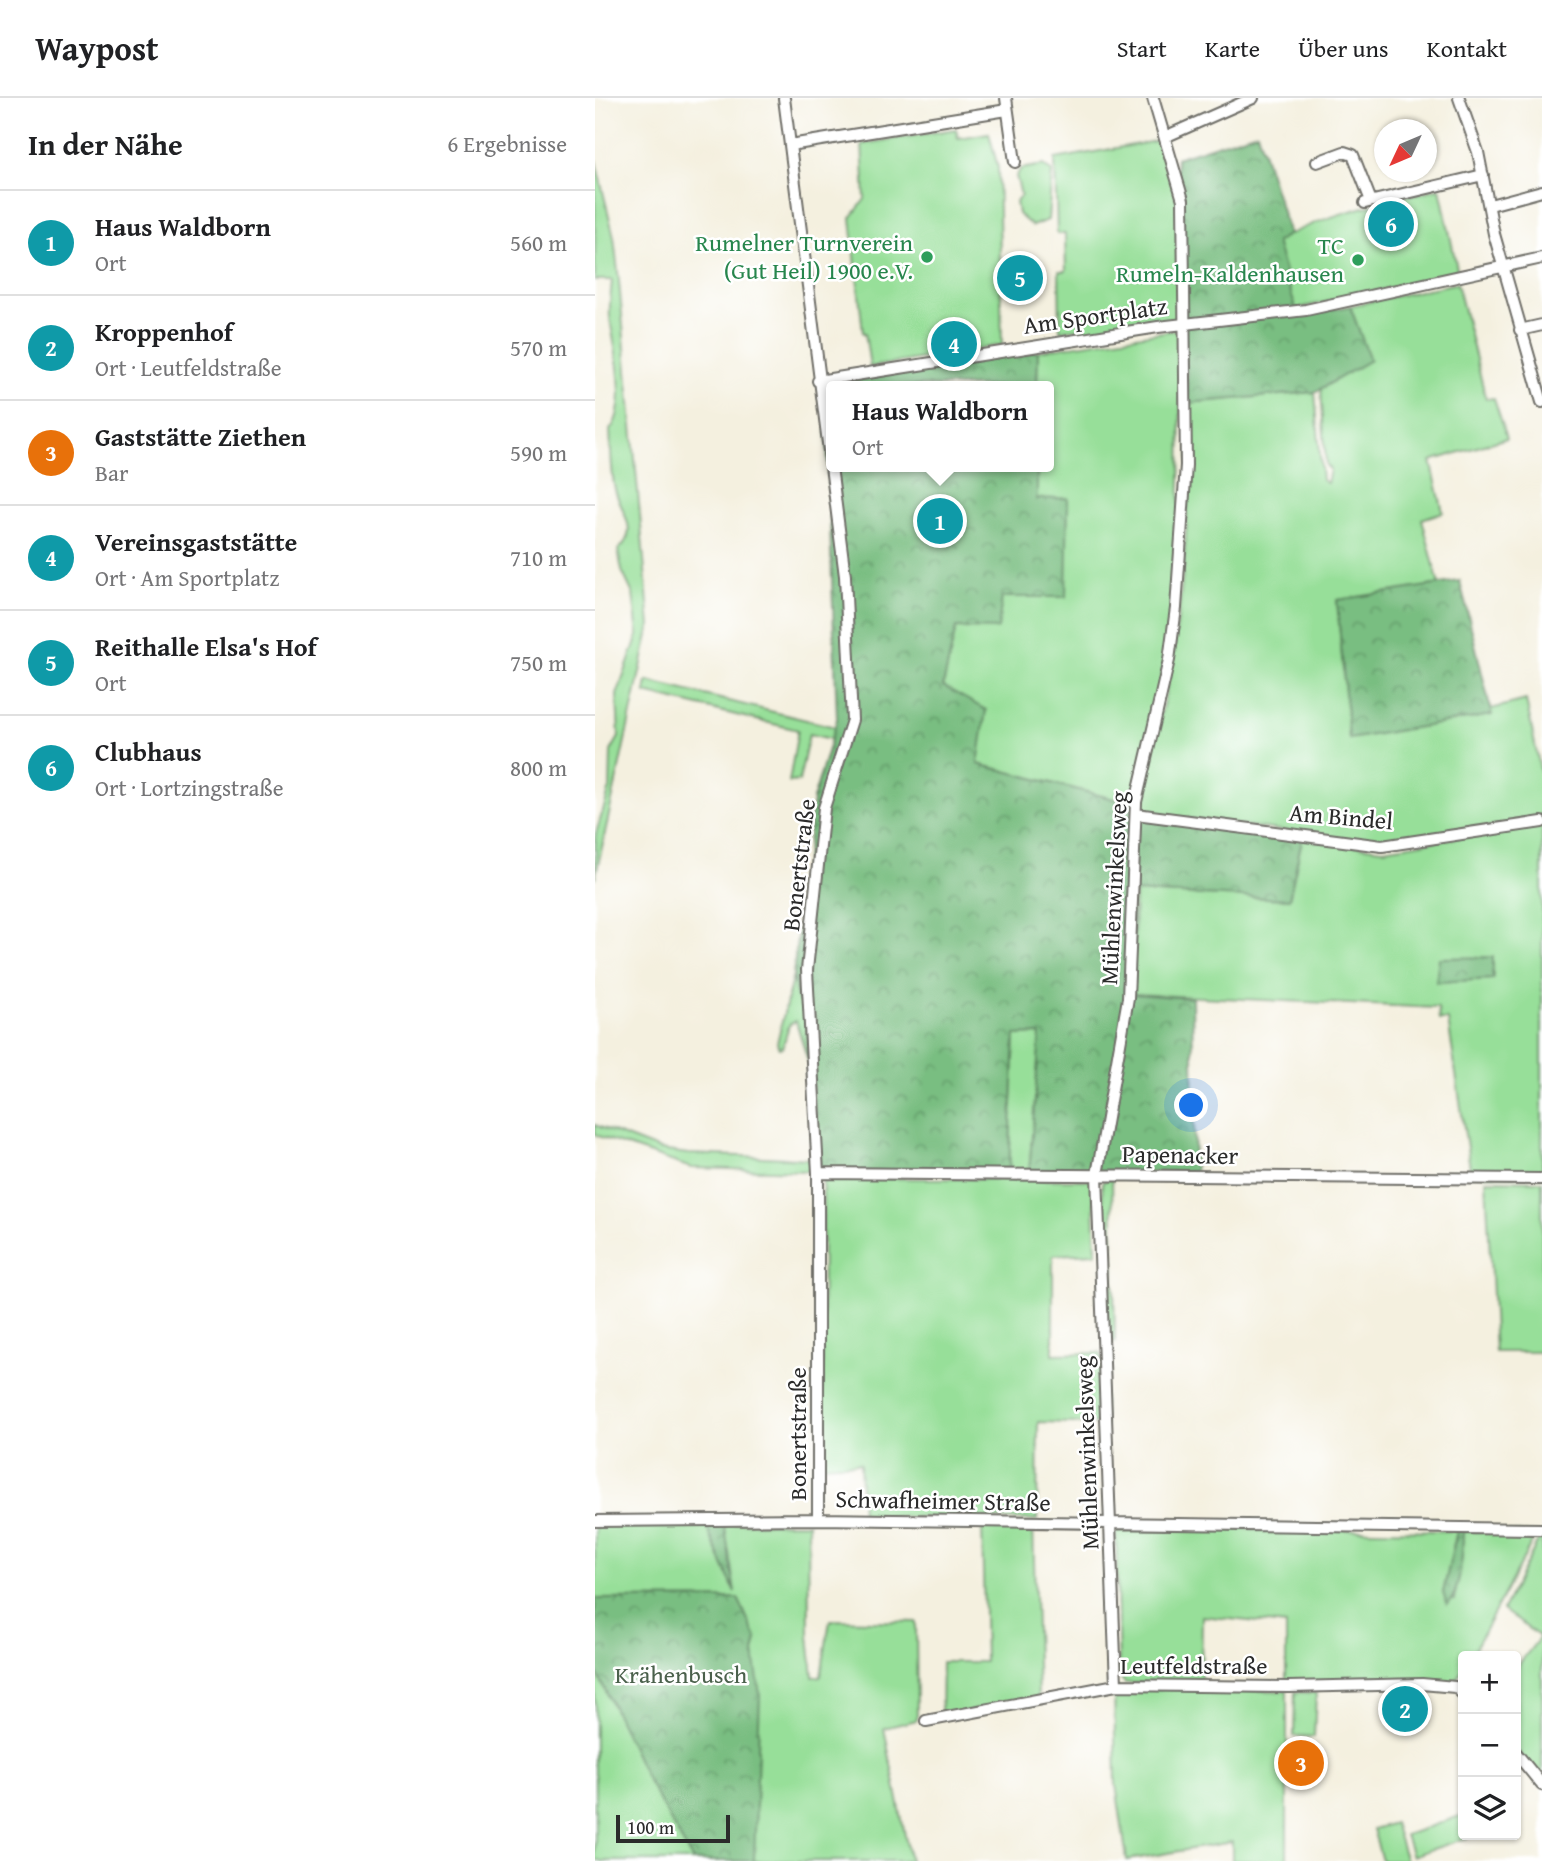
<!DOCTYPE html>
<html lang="de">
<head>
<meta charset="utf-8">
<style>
	:root { --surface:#fff; --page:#f2f2f2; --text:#202124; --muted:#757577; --line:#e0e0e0; --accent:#b5179e }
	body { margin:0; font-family:"Gentium Book Plus",serif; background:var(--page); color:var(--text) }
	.controls { position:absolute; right:21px; bottom:21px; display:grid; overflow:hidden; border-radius:7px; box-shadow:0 2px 5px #0004 }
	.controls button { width:63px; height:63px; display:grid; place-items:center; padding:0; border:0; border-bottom:2px solid var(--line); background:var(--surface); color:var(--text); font:35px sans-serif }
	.compass { position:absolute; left:779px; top:21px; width:63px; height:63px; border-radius:50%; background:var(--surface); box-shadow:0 2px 5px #0004; rotate:226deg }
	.scale { position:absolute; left:21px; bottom:18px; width:114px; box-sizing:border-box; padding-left:7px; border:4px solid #2b2b2b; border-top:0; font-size:19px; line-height:24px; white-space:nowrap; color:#2b2b2b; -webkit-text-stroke:5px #fff; paint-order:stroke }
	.you { position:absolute; left:597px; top:1008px; width:24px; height:24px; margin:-18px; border:5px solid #fff; border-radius:50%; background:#1a73e8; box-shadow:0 0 0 10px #1a73e833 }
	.badge { display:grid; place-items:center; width:46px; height:46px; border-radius:50%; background:var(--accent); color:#fff; font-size:23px; font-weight:700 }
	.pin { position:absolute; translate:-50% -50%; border:4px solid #fff; box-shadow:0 2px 7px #0006 }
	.popup { position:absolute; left:231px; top:283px; width:228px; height:91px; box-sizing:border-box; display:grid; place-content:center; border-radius:7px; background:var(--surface); filter:drop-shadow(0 2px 5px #0005); font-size:23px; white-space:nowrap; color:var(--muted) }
	.popup b { font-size:26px; color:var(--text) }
	.popup::after { content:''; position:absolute; left:50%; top:100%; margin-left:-14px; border:14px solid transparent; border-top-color:var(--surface) }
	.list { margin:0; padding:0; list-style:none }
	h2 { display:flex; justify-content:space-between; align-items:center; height:91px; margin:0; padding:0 28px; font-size:30px }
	h2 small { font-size:23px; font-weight:400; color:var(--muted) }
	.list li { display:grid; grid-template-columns:46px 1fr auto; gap:21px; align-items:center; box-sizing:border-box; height:105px; padding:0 28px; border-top:2px solid var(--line) }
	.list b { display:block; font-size:26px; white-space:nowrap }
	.list p { margin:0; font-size:23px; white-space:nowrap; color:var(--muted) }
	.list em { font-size:23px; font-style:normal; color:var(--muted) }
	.icon { flex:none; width:38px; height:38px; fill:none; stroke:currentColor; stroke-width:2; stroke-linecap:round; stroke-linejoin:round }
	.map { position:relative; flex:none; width:947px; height:1763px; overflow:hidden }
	header { display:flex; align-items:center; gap:42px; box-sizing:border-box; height:98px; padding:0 35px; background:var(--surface); border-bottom:2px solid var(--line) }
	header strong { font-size:33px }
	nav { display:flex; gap:38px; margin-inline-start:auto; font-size:24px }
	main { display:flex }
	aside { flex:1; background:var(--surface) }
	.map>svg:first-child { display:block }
</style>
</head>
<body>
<header>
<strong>Waypost</strong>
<nav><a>Start</a><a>Karte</a><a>Über uns</a><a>Kontakt</a></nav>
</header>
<main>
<aside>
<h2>In der Nähe<small>6 Ergebnisse</small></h2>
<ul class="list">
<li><span class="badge" style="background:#0f9aa8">1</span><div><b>Haus Waldborn</b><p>Ort</p></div><em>560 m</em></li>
<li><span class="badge" style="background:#0f9aa8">2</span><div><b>Kroppenhof</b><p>Ort · Leutfeldstraße</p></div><em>570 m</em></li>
<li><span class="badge" style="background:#e8710a">3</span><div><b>Gaststätte Ziethen</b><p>Bar</p></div><em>590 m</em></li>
<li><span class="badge" style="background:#0f9aa8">4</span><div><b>Vereinsgaststätte</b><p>Ort · Am Sportplatz</p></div><em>710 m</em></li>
<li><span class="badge" style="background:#0f9aa8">5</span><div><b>Reithalle Elsa's Hof</b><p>Ort</p></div><em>750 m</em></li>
<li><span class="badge" style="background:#0f9aa8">6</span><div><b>Clubhaus</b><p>Ort · Lortzingstraße</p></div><em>800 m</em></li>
</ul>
</aside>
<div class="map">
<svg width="947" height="1763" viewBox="0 0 947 1763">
	<defs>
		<pattern id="forest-crowns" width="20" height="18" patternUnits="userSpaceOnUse" patternTransform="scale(1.75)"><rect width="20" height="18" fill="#79be81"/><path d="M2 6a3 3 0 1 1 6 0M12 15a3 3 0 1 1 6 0" fill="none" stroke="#639b6a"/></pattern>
	</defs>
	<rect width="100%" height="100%" fill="#fff"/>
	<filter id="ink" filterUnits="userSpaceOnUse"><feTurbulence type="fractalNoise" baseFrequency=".0143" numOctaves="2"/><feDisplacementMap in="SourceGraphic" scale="14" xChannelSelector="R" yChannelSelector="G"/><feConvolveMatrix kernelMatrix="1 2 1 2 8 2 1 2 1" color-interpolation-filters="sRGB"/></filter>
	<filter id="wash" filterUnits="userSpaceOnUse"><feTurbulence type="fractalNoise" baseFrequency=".00686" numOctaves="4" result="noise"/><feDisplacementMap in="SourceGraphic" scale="28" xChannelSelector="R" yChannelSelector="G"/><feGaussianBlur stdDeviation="1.57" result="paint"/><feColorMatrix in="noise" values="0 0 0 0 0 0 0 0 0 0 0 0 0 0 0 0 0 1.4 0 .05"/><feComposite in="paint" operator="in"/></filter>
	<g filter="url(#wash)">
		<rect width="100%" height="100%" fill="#f4f0df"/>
		<!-- green -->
		<path fill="#97df99" stroke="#618562" stroke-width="2" fill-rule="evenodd" d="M361,31L363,40L394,35L403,70L407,247L275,269L270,235H268L256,120L270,101L267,46Z
			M567,42L583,105L582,223L485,238L484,231L465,233L464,173H471L470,136H462L460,61Z
			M0,60L19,139L24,183L55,528L0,781L1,735L15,690L16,653L24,639L22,597L43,537L38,496L27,473L23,452C48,431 22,410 19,387C16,369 16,350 15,332C35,307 19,250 15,220C14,208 16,194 17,182H0Z
			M448,67L457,74L453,122L437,128L423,116L421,104L426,97L421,78L426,71Z
			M845,90L863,175L700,211L681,144C727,116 793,103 845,90Z
			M862,185L891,301L899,300L912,340L836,363L848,414L827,421L844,487L742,502L754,640L896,617V611L931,602L947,681V721L786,745L550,715L544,707C556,655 571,603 579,550C591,468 596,387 593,305L720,294L727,382L732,385L735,372L731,367L726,291L774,262L755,208Z
			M580,232L585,237C586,328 587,418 578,508C570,575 552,641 538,706L383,666L348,588L361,529L406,499H470L473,401H442V369H453V288H442L443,253Z
			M52,583L240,629L236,641L214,636L204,683L194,684L203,632L50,595Z
			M947,727V1078L876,1077L853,922H844L843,910L538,896L540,794L694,801L707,741L788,751ZM898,859L897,881L841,884Z
			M198,877L202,900L210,913L213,963L201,923L194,927L188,949L184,950L182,945Z
			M446,936L434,1075L414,1074L420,937Z
			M0,1027L65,1052L93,1056L218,1061L220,1070L211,1073L96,1070L0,1037Z
			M228,1080L498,1082L501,1155L458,1157V1256L506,1255L510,1326L443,1324L442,1422L267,1418L265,1365L227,1367Z
			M517,1080L520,1244H512L507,1084Z
			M891,1082L947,1083V1254H900Z
			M213,1425L214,1536L218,1579L226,1578L235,1522L321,1524L322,1622L289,1630L315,1763H0V1426Z
			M387,1427H438L443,1600L346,1618L347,1564H390Z
			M521,1429L862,1433L848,1495L859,1502L867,1460L868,1433L942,1435L876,1558H868V1572L858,1585L691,1586V1527L607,1518L606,1586L530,1585L524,1578Z
			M947,1435V1683L921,1651V1570L945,1539L908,1512Z
			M519,1590L692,1593V1763H637V1744L532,1762L521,1687Z
			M700,1594L721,1595L719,1639L699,1638Z
			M868,1717V1737H880L817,1758L810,1737Z
			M799,1725L811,1763H787L778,1731Z"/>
		<!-- forest -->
		<path fill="url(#forest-crowns)" stroke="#527456" stroke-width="2" d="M662,34L694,136L681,144L703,218L755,208L775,262L720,294L593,305L581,60Z
			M443,253L442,288H236V369H442V401L473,400L471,499H407L403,531L361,530L348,588L391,612L383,666L538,706L536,718L707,741L694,801L537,794L538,896L597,900L600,1074L434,1075L445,936L420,937L414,1074H231L225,1069L210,914L202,900L198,877L218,701L242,621L230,289L235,283Z
			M865,483L897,617L754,641L742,502Z
			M898,859V881L841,884L844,860Z
			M109,1423H129L140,1494Z
			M862,1433H868C868,1451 866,1495 852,1507L848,1495Z
			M143,1500L162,1542L159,1554L165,1597L159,1763H98L50,1678L0,1570V1501Z"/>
	</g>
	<g filter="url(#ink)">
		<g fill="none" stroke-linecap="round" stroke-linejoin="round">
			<!-- minor casing -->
			<g stroke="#71706a" stroke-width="14">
				<path id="minor" d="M189,0L250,478L257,622L229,710L212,872L223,1075V1421
					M411,0L420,64
					M864,0L883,54L899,136L947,304
					M572,38L658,0
					M195,47L412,12
					M722,64L749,54L758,57L776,103
					M770,105L888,77
					M895,107L947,93
					M925,232L947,227
					M223,283L563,229L711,212L947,160
					M541,716L787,748L947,724
					M223,1075L947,1081
					M0,1423L223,1421L947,1431
					M521,1587L502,1077L533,900L541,704L574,562L581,510L591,367L588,102L558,0
					M331,1623L521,1587L694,1589L827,1586L860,1589L868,1596
					M921,1655L947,1687"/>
			</g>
			<!-- minor -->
			<use href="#minor" stroke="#fff" stroke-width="10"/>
		</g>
	</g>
	<!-- markers -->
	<g fill="#2e9e5b" stroke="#fff" stroke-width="2.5">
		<circle cx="332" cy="159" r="7"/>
		<circle cx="763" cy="162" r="7"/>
	</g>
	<g text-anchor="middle" stroke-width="5" stroke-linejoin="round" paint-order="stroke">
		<!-- leisure labels -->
		<g font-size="24" fill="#27864d" stroke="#fff" text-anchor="end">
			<text x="318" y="153">Rumelner Turnverein<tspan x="318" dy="28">(Gut Heil) 1900 e.V.</tspan></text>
			<text x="749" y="156">TC<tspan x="749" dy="28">Rumeln-Kaldenhausen</tspan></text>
		</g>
		<!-- street labels -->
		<g font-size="24" fill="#2b2b2b" stroke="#fff">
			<text transform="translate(500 218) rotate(-8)" y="8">Am Sportplatz</text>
			<text transform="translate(746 719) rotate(5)" y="8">Am Bindel</text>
			<text transform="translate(204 767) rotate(-83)" y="8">Bonertstraße</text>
			<text transform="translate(519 790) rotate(-87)" y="8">Mühlenwinkelsweg</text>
			<text transform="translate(585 1057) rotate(1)" y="8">Papenacker</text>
			<text transform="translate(203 1336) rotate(-90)" y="8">Bonertstraße</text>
			<text transform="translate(492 1355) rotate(-92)" y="8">Mühlenwinkelsweg</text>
			<text transform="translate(348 1403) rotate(1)" y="8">Schwafheimer Straße</text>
			<text x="599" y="1576">Leutfeldstraße</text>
		</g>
		<!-- park labels -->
		<g font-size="24" fill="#4b614c" stroke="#fff">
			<text x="86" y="1585">Krähenbusch</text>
		</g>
	</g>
</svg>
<div class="controls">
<button>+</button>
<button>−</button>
<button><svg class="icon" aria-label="layers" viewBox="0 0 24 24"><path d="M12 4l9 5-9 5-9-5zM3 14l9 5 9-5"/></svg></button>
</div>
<svg class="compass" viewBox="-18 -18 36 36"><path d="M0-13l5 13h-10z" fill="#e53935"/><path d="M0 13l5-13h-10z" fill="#757577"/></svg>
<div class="scale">100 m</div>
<div class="you"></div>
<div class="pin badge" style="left:345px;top:423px;background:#0f9aa8">1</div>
<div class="popup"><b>Haus Waldborn</b>Ort</div>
<div class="pin badge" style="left:810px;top:1611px;background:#0f9aa8">2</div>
<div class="pin badge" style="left:706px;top:1665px;background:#e8710a">3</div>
<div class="pin badge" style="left:359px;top:246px;background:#0f9aa8">4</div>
<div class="pin badge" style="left:425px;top:180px;background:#0f9aa8">5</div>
<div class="pin badge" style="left:796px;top:126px;background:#0f9aa8">6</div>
</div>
</main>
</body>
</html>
